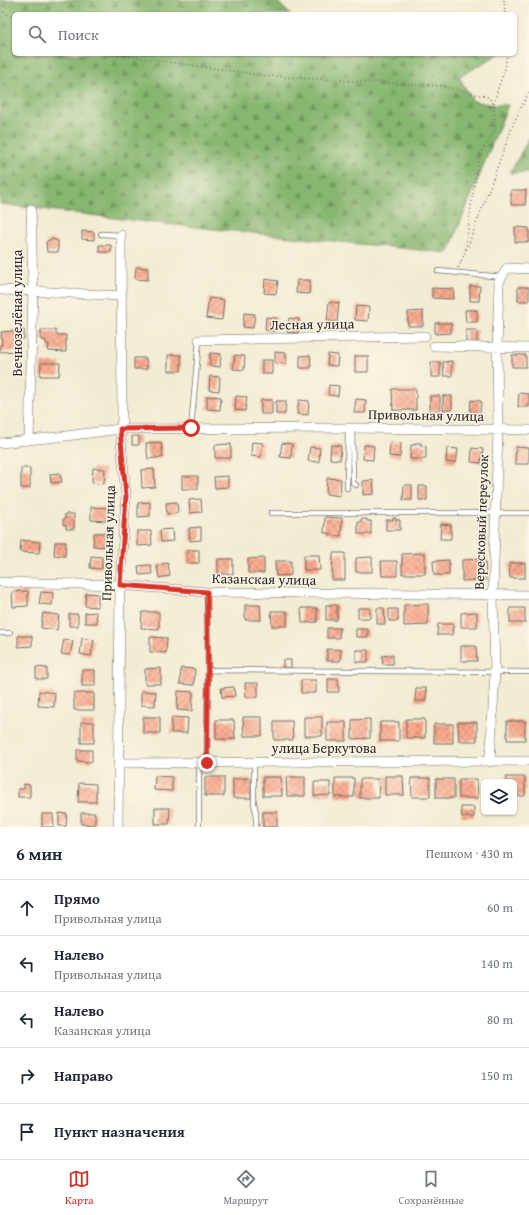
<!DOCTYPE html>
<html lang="ru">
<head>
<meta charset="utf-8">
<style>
	:root { --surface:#fff; --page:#f2f2f3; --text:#1f2937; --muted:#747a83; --line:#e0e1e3; --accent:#d93025 }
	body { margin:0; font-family:"Gentium Book Plus",serif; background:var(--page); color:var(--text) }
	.controls { position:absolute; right:12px; bottom:12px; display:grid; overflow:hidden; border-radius:6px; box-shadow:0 1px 3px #0004 }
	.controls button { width:36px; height:36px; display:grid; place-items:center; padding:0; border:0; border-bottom:1px solid var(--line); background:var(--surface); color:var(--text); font:20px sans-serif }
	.stop { position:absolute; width:12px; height:12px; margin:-9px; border:3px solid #d93025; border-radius:50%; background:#fff }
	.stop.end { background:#d93025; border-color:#fff; box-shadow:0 1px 4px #0008 }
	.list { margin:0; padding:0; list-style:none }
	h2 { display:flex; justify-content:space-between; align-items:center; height:52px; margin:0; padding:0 16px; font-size:17px }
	h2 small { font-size:13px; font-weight:400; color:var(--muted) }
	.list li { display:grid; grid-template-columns:26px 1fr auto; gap:12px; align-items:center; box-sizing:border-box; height:56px; padding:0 16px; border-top:1px solid var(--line) }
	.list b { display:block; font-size:15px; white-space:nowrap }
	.list p { margin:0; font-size:13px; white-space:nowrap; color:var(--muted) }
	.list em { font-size:13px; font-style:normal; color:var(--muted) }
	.icon { flex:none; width:22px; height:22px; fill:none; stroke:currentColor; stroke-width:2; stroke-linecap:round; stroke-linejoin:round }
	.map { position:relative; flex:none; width:529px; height:827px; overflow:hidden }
	.search { position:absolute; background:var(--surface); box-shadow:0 1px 3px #0004; left:12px; right:12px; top:12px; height:44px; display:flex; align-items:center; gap:10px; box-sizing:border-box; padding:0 14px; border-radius:6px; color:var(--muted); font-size:15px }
	.sheet { height:332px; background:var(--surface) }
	nav { display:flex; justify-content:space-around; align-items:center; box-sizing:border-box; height:56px; border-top:1px solid var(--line); background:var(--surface); font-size:11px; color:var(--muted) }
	nav a { display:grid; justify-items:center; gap:2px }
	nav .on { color:var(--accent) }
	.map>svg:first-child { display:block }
</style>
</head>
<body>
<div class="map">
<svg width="529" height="827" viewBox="0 0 529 827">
	<defs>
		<pattern id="forest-firs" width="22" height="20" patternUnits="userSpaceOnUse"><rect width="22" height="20" fill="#86b670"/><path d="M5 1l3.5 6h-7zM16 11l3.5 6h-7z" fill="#6e945c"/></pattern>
		<pattern id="building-cross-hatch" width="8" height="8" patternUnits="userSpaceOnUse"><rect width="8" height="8" fill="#fca98c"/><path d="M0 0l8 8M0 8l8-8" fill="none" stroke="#cc8a73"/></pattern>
	</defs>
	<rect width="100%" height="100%" fill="#fcf5e5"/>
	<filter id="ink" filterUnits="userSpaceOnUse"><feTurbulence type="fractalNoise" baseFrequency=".025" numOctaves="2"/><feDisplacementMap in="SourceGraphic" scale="8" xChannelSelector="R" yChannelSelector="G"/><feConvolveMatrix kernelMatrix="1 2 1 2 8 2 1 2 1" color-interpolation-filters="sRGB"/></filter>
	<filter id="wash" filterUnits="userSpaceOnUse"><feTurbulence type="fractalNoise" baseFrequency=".012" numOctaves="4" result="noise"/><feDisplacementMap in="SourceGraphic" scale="16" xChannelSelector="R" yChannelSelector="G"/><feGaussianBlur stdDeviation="0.9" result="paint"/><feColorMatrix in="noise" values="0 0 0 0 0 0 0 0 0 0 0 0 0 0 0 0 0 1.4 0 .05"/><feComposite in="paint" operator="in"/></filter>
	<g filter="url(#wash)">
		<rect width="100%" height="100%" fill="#f2ecd3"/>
		<!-- forest -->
		<path fill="url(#forest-firs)" stroke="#58704e" d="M0,0H276L290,14H14V54H499L459,77L473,101L494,105H508L448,253L155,223L0,204Z
			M529,138V172L510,173Z"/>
		<g id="blocks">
			<!-- building -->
			<path fill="url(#building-cross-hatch)" d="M511,190H526L525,205H511Z
				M515,227L529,228V242H515Z
				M82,231L94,232V240L82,239Z
				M52,239L58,241V252H47L46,243L47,241Z
				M99,245H111V252H99Z
				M136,267L148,268V280L135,279Z
				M265,279L278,281L276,294L264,293Z
				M297,280H310L309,294L296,293Z
				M470,286H480L479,301H470Z
				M518,287H529V301H518Z
				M432,288L454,289L453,299L432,298Z
				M209,298L224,300L222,320L206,318Z
				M329,302L339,303L337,322L327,321Z
				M356,306L369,307L368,321L355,320Z
				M465,310H477V322H466Z
				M423,311V326H408V312Z
				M244,313L255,314L253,328L243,327Z
				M266,317L277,318L275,331L265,330Z
				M289,318L299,319L298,333L287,332Z
				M435,323H451V333L435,334Z
				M24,330V339H19L20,346H16L17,351L0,352V345H2L1,332Z
				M41,330H56V335H66V352L48,351L49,344H46V340H41Z
				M466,330H477V342L466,343Z
				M275,352L286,353V364L275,363Z
				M210,353L221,354L220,367L210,366Z
				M328,354L338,355L337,366L327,365Z
				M168,355H181V371H168Z
				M235,355L245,356L244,370L233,369Z
				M310,355L311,368H300V356Z
				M512,355H526V367H512Z
				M355,356H368V372H355Z
				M134,358H146L147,369H134Z
				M262,360H272V374H262Z
				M452,361V376H444L443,362Z
				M431,362H440V377H431Z
				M41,363H60L59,376H40Z
				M210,376L220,377L219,391L209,390Z
				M329,385L339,386L338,396L328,395Z
				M392,389H416V410H393Z
				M519,393L529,394V407H518Z
				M207,396L221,397L220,410L207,409Z
				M236,396L247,397L245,411L235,410Z
				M430,396H440V411H430Z
				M443,396H452V410H443Z
				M356,399L366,400L365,413H354Z
				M261,400H272V414H261Z
				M299,400L309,401L308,415L297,414Z
				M471,400L481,401L480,415L470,414Z
				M276,401H286L285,414H276Z
				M132,436H139V445H132Z
				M161,442L163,457L148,459L146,443Z
				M252,442L263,443L261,457L251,456Z
				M390,442L401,443L400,457L389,456Z
				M282,443L292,444L291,458L280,457Z
				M415,443H421V446H426V459H410L411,445H415Z
				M231,444V458H215V445Z
				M331,445L341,446L340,460L330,459Z
				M364,445L374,446L373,460L363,459Z
				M310,447L320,448L319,462L308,461Z
				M516,447L529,448V464H515Z
				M447,448L458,449L456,463L446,462Z
				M472,448L483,449L481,463L471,462Z
				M21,468H30V488H21Z
				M93,468L105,469L104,484L92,483Z
				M154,469L155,487L142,488L141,470Z
				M60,473L62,482L51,483L50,474Z
				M182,476H198V489H182Z
				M228,476V487L215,488L214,477Z
				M327,478L341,479L340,496L326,494Z
				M373,480L374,494L363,495V481Z
				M404,485H412V500H403Z
				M419,486H427V500H419Z
				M201,499L202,512L190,513L189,500Z
				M150,502V516L138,517V503Z
				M177,502L178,513L167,514L166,503Z
				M91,507L108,508L107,521L91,520Z
				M65,514H74V529H66V525H63V519H65Z
				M325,517L342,518L341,536L330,535V533H324Z
				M393,518H396V520H400V530H386V520H393Z
				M361,519H367V521H371V534H358V522H361Z
				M441,524L451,525V539H440Z
				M201,527V540L190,541L189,528Z
				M172,529L173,541L161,542L160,530Z
				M137,531H151L152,545L137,546Z
				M94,533H107L106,547L93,546Z
				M21,540L40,542L39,553L20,552Z
				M55,542H66L65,556L54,555Z
				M187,550H199V563H187Z
				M333,553H345V580H332Z
				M425,553V574H402V554Z
				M304,555H319L320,570H304Z
				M91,556L102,557V569L90,568Z
				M372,557V572H356V558Z
				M264,558V573H248V559Z
				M218,559H233V574H218Z
				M485,559L486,580L462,581V560Z
				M449,560V575H434L433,561Z
				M275,561H291V575L276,576Z
				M381,561H397V576H382Z
				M168,563L170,576L159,578L157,565Z
				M509,563H525V578H510Z
				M151,565L152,574L139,575L138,566Z
				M28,591V606L13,607L12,592Z
				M41,592L53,593L52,605L39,604Z
				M86,593L98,594V607L85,606Z
				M428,604V625L404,626V605Z
				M245,605H260L261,620H245Z
				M326,605H337V620H326Z
				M301,608H317V622L302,623Z
				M358,608H370V618H358Z
				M377,608H384L385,624H377Z
				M510,608H525V623H510Z
				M389,609H398V621H389Z
				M271,611H287V626H272Z
				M96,612L97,623H85V613Z
				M142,612H159V629L141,628Z
				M477,612V627H461V613Z
				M43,613L59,615L57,630L41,628Z
				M69,614H78V626H69Z
				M438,624H453L452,635H437Z
				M327,628H340L339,638H327Z
				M356,629H368V637H356Z
				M18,636H32V646L18,647Z
				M150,637L167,638L166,653L150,652Z
				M82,638L94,640L91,656L80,654Z
				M64,640L73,641L70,655L61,654Z
				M461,646H476L477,661H461Z
				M327,649L341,650L340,661H327Z
				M356,650H368V662H356Z
				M393,655V664H383L382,656Z
				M283,660H291V668H283Z
				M36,667L47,668V679H36Z
				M161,668V684H145V669Z
				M181,668L195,669L194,685L180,684Z
				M82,670H95V686H82Z
				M328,679H338L339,692H328Z
				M301,680H316V693H301Z
				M245,683H258V697H246Z
				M234,687L235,696L222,697L221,688Z
				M416,688H426V701H415Z
				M39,691L55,693L54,707L38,706Z
				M141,691L156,692L155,706L141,705Z
				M178,691L193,692L192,711L177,710Z
				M74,693H94V710H74Z
				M143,717H160V733H143Z
				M172,717L188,718L187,733H171Z
				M243,717H262V736H244Z
				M304,717H322V736H304Z
				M370,719V738L352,739V720Z
				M406,719H425V738H406Z
				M216,720H234L235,739H216Z
				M274,721H292L293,740H274Z
				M507,721H525V740H507Z
				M81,722H94V743H81Z
				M327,722H346V741H327Z
				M380,722H399V741H380Z
				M458,722H477V741H459Z
				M434,724H453V743H434Z
				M77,750H92V762L77,761Z
				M155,776L172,777V791L154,790Z
				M385,776H403L404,795H385Z
				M205,777H224V796H205Z
				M263,777H281L282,796H263Z
				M286,777H305V796H287Z
				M506,777H525V796H514V782H506Z
				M251,778V798H233V779Z
				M335,778H354V797H335Z
				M411,778H430V797H412Z
				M360,779H378L379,798H360Z
				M436,779H454V798H436Z
				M459,779H477L478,798H459Z
				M314,782H330V795L314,796Z
				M79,783L96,784V802H78Z
				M24,784L30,785V797H18V789H24Z
				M461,807H474V817H462Z
				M155,808H170L169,824H155Z
				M263,812H277V827H263Z
				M59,813L67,814L66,826H59Z
				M81,813H95V825L81,824Z
				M42,814H53L54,827H42Z"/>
		</g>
	</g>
	<g filter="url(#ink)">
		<use href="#blocks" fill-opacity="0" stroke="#716f66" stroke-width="1"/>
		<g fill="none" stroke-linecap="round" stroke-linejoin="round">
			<!-- service casing -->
			<g stroke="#716f66" stroke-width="6">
				<path id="service" d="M101,234L121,235
					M438,271L502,277
					M191,428L199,340
					M352,428L353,483L356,485
					M347,488L348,428
					M271,513H529
					M207,592L208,670L207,763
					M0,633H10
					M208,670L529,672
					M254,763V804L256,812V827
					M199,827V763"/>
			</g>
			<!-- minor casing -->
			<g stroke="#716f66" stroke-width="10">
				<path id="minor" d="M0,290L33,291L122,296
					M199,340L425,336
					M434,346L529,348
					M29,440L33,291L31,209
					M0,443L66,436L120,429L122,420L121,235
					M0,582L120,585L207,592L529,595
					M490,762L495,672L493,595L498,430L497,348L499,282L507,268L529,269
					M118,763L529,761
					M118,827L120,585L126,496L120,429L348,428L529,430"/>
			</g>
			<!-- path -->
			<path stroke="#716f66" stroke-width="1.5" stroke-dasharray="1 3" stroke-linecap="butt" d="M504,0L505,14
				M0,10L14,18
				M114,54L267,76L441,86L488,97L494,105L495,130L480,154L473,192L465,252
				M494,104L498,88L505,70L507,54
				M458,268L468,246L514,122L529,92"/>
			<!-- service -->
			<use href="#service" stroke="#fff" stroke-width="4.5"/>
			<!-- minor -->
			<use href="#minor" stroke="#fff" stroke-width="9"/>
		</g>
	</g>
	<g fill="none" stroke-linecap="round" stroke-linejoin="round" filter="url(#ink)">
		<!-- route -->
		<path stroke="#d93025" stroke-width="5" d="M191,428L120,429L126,496L120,585L207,592L208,670L207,763"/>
	</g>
	<g text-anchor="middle" stroke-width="3" stroke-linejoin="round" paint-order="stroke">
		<!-- street labels -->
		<g font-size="14" fill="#2b2b2b" stroke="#fcf5e5">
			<text transform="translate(17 313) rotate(-90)" y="5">Вечнозелёная улица</text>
			<text transform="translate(312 324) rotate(-1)" y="5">Лесная улица</text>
			<text transform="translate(426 415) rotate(1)" y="5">Привольная улица</text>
			<text transform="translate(481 522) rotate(-88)" y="5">Вересковый переулок</text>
			<text transform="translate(108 543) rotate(-88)" y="5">Привольная улица</text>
			<text transform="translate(264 579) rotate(1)" y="5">Казанская улица</text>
			<text x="324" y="753">улица Беркутова</text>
		</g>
	</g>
</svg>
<div class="controls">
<button><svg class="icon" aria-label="layers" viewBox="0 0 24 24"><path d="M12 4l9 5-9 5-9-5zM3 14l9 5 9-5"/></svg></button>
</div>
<div class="stop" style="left:191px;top:428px"></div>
<div class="stop end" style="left:207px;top:763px"></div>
<div class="search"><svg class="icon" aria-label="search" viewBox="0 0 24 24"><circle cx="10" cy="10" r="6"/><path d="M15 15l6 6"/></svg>Поиск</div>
</div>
<section class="sheet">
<h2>6 мин<small>Пешком · 430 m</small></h2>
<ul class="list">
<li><svg class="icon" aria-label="ahead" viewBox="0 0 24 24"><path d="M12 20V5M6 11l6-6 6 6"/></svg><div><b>Прямо</b><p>Привольная улица</p></div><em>60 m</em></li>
<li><svg class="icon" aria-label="left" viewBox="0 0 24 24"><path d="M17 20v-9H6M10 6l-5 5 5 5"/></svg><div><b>Налево</b><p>Привольная улица</p></div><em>140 m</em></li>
<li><svg class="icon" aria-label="left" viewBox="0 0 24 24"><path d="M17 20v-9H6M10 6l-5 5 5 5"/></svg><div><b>Налево</b><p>Казанская улица</p></div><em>80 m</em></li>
<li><svg class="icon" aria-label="right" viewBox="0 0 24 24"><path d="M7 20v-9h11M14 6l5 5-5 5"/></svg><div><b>Направо</b></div><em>150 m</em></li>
<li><svg class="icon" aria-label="arrive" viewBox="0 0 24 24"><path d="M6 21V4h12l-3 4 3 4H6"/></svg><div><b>Пункт назначения</b></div></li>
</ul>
</section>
<nav>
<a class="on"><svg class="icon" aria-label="map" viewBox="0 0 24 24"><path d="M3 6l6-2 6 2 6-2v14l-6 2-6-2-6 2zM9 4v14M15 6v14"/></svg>Карта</a>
<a><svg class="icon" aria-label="directions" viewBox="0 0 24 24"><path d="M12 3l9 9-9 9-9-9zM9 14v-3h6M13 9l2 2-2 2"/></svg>Маршрут</a>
<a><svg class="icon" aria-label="saved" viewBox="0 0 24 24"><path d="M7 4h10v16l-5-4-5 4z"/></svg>Сохранённые</a>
</nav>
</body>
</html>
